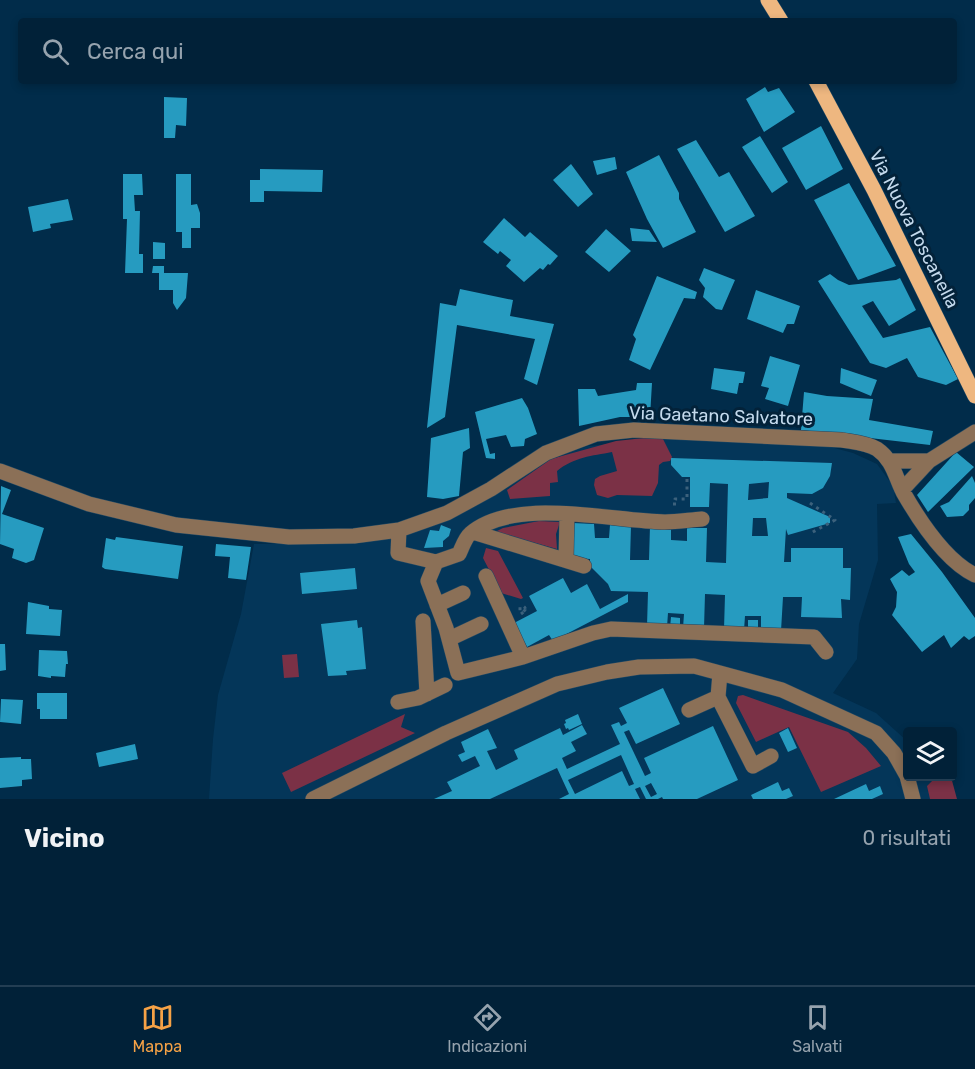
<!DOCTYPE html>
<html lang="it">
<head>
<meta charset="utf-8">
<style>
	:root { --surface:#012138; --page:#0f2e43; --text:#f1f3f6; --muted:#96a3ae; --line:#233e53; --accent:#f6a246 }
	body { margin:0; font-family:Rubik,sans-serif; background:var(--page); color:var(--text) }
	.controls { position:absolute; right:18px; bottom:18px; display:grid; overflow:hidden; border-radius:6px; box-shadow:0 3px 9px #0003 }
	.controls button { width:54px; height:54px; display:grid; place-items:center; padding:0; border:0; border-bottom:2px solid var(--line); background:var(--surface); color:var(--text); font:30px sans-serif }
	.list { margin:0; padding:0; list-style:none }
	h2 { display:flex; justify-content:space-between; align-items:center; height:78px; margin:0; padding:0 24px; font-size:26px }
	h2 small { font-size:20px; font-weight:400; color:var(--muted) }
	.icon { flex:none; width:33px; height:33px; fill:none; stroke:currentColor; stroke-width:2; stroke-linecap:round; stroke-linejoin:round }
	.map { position:relative; flex:none; width:975px; height:799px; overflow:hidden }
	.search { position:absolute; background:var(--surface); box-shadow:0 3px 9px #0003; left:18px; right:18px; top:18px; height:66px; display:flex; align-items:center; gap:15px; box-sizing:border-box; padding:0 21px; border-radius:6px; color:var(--muted); font-size:22px }
	.sheet { height:186px; background:var(--surface) }
	nav { display:flex; justify-content:space-around; align-items:center; box-sizing:border-box; height:84px; border-top:2px solid var(--line); background:var(--surface); font-size:16px; color:var(--muted) }
	nav a { display:grid; justify-items:center; gap:3px }
	nav .on { color:var(--accent) }
	.map>svg:first-child { display:block }
</style>
</head>
<body>
<div class="map">
<svg width="975" height="799" viewBox="0 0 975 799">
	<rect width="100%" height="100%" fill="#012c4a"/>
	<!-- built -->
	<path fill="#043659" d="M663,439L827,446L853,453L877,464L893,486L896,503L877,504L878,560L859,624L857,659L833,693L876,713L907,741L908,776L941,777L939,799H209L213,739L218,695L241,614L254,544H358L400,534L429,526L503,490L547,460L588,446Z"/>
	<!-- green -->
	<path fill="#7b3146" d="M644,438L663,439L672,457L670,461L663,462L659,465L658,483L652,496L617,495L608,498L597,495L594,485L595,479L600,476L617,471L612,452C592,456 574,457 557,471L558,482L550,483V496L510,499L507,490L551,459L616,441Z
		M539,521L560,522L556,534L557,549L495,532L503,528Z
		M486,548L498,551L523,598L521,599L501,593L483,558Z
		M297,654L299,677L284,678L282,655Z
		M743,695L848,732L866,748L881,766L821,792L789,727L756,742L736,703L738,696Z
		M405,714L401,727L415,733L291,792L282,773Z
		M936,777H951L957,799H930L927,786Z"/>
	<!-- building -->
	<path fill="#269bc0" fill-rule="evenodd" d="M765,87L768,92L779,88L795,112L764,132L746,99Z
		M164,97L187,98L186,126L176,125L175,138H164Z
		M821,126L843,169L806,190L782,148Z
		M760,136L788,182L772,193L742,147Z
		M696,140L719,177L729,172L755,216L725,232L677,149Z
		M659,155L679,193V199L696,232L663,248L647,219L626,172Z
		M615,157L617,169L597,175L593,161Z
		M571,164L593,194L578,207L553,180Z
		M260,169L323,170L322,192L264,191V202H250V180H260Z
		M123,174H142L143,195H134L135,211H140L139,254H143V273H125L127,219H123Z
		M176,174H191V205L197,204L200,213V228H191V248H182V232H176Z
		M849,183L896,266L858,280L814,200Z
		M68,199L73,220L50,224L51,228L33,232L28,207Z
		M504,218L525,237L530,232L558,256L550,265L548,264L543,270L540,268L524,282L506,266L511,260L500,251L498,254L483,242Z
		M630,228L649,230L657,242L632,241Z
		M606,229L631,251L609,272L585,252Z
		M153,242L165,243V259H153Z
		M153,266H164V273H188L186,298L177,310L173,303V290H159V273H152Z
		M704,268L735,280L722,310L716,309L703,297L705,288L699,280Z
		M830,274L838,280L849,285L896,280L900,278L916,310L889,326L873,301L862,306L883,338L930,327L958,379L946,385L918,377L907,358L886,368L870,363L818,281Z
		M657,276L697,292L695,299L684,298L650,370L629,360L636,339L633,335Z
		M460,289L513,300L510,316L554,324L537,385L524,379L535,339L457,325L445,417L427,428L440,303L456,306Z
		M756,290L800,306L794,324H787L783,333L747,319Z
		M770,356L800,365L788,406L765,399L769,388L761,386Z
		M714,368L745,372L743,383H739L737,394L711,389Z
		M841,368L877,380L871,396L840,383Z
		M637,383H652L650,417H620L579,426L578,389H595L598,396L636,390Z
		M804,392L827,396L873,399L869,420L933,431L930,445L801,430Z
		M522,398L528,408L537,434L525,439L524,446L511,447L506,435L486,439L490,454L495,453V459L486,458L475,412Z
		M469,428L470,448L463,452L459,496L443,499L427,497L431,438Z
		M956,452L974,467L928,512L917,495Z
		M671,458L832,463L830,476L823,488L812,494L787,493V498L830,517V523L788,535L786,529L784,562H791V548H843V568H851L850,600L841,599L842,618L801,617L802,597H783L781,631L761,630V616H745L744,630L724,629L725,595L705,594L704,628H683L684,614L668,613L667,627L647,626L648,592L611,591L608,584L590,566V559L572,558L573,523L594,524L595,538H609L610,525L631,526L630,560H649L650,526L671,527V540L687,541V528H707L706,562L726,563L728,484L710,483L709,507H690V477H682L671,465ZM769,482L768,498L748,500L749,484ZM753,518H766L768,536H752Z
		M972,476L975,483V498L969,505V510L963,516L947,517L940,506L949,502Z
		M1,486L11,490L2,514L44,528L34,560L26,563L12,558L14,549L0,544Z
		M441,525L451,529L449,536L443,541V547L424,548L430,530L439,531Z
		M911,534L942,572L975,618V636L969,640L964,636L951,648L944,635L922,652L892,615L896,607L897,592L890,579L902,570L909,576L915,572L909,564L898,537Z
		M116,537L183,546L178,579L105,569L102,567L106,538L115,540Z
		M216,544L251,547L246,580L228,578L230,557L215,556Z
		M355,568L357,589L302,594L300,573Z
		M563,578L571,593L587,584L600,609L628,594V602L553,641L549,635L527,647L514,623L537,611L529,596Z
		M28,602L49,606V609L62,610L60,636L26,634Z
		M671,617L680,618V628H670Z
		M357,620L358,628L362,627L366,669L346,671L347,675L328,676L321,624Z
		M748,620H758V630H748Z
		M0,644H5L6,670L0,671Z
		M39,650L67,651L68,664H66L65,677L51,676V678L38,676Z
		M663,688L680,724L636,744L629,730L624,732L645,776L651,773L644,758L713,726L738,780L697,799H663L662,797L658,799H646L640,787L635,789L640,799H559L569,794L557,768L490,799H434L452,791L447,782L480,766L475,756L462,762L458,755L465,752L461,742L488,729L497,748L487,751L496,770L518,759L514,750L560,728L563,735L582,725L587,734L571,742L576,751L562,758L567,769L620,744L611,725L619,722L621,726L627,723L619,708ZM621,755L634,784L629,786L622,771L575,794L568,780ZM651,783L657,794L651,797L645,786Z
		M37,693H67V719H40V709H37Z
		M1,699L23,700L21,724L0,722Z
		M578,714L582,724L569,730L568,728L566,729L564,724L566,723L565,720Z
		M788,728L797,748L788,752L779,733Z
		M135,744L138,759L99,767L96,753Z
		M21,757V759H31L32,779L22,780V786L0,788V758Z
		M778,782L782,791L789,788L793,796L786,799H753L751,795Z
		M866,784L869,791L880,786L883,794L872,799H834Z"/>
	<g fill="none" stroke-linecap="round" stroke-linejoin="round">
		<!-- minor casing -->
		<g stroke="#204864" stroke-width="16">
			<path id="minor" d="M890,461H929
				M0,471L89,504L176,525L289,537L354,536L399,530L447,513L491,489L546,453L596,434L634,430L842,440C853,442 867,443 877,449C893,460 895,476 903,492C919,520 946,561 975,575
				M902,490L929,461L975,432
				M702,519C689,520 677,522 665,522C610,521 514,496 470,534C465,538 462,548 459,554L436,562L428,581L446,628L458,673L523,657L593,633L611,629L814,637L826,652
				M399,530L398,553L436,562
				M473,532L584,566
				M566,560L567,514
				M486,576L523,657
				M437,605L463,593
				M423,621L427,694
				M449,639L481,624
				M720,673L718,697L753,766L771,756
				M398,702L418,698L445,685
				M689,710L718,697
				M313,799L446,733L557,684L607,672L639,667L694,666L782,690L876,733L894,753L907,776L913,799"/>
		</g>
		<!-- major casing -->
		<g stroke="#204864" stroke-width="16">
			<path id="major" d="M768,0L781,21
				M816,81L874,190L975,396"/>
		</g>
		<!-- path -->
		<path stroke="#3c617c" stroke-width="3" stroke-dasharray="3 4.5" stroke-linecap="butt" d="M810,503L835,520L811,533
			M676,504H673L675,499H687V479
			M521,614L526,610C525,608 525,607 523,606L520,607V611L523,612L525,610V607L527,606"/>
		<!-- minor -->
		<use href="#minor" stroke="#8b7057" stroke-width="15"/>
		<!-- major -->
		<use href="#major" stroke="#eeb780" stroke-width="15"/>
	</g>
	<g text-anchor="middle" stroke-width="6" stroke-linejoin="round" paint-order="stroke">
		<!-- street labels -->
		<g font-size="18" fill="#c4daed" stroke="#032239">
			<text transform="translate(914 229) rotate(63)" y="6">Via Nuova Toscanella</text>
			<text transform="translate(721 416) rotate(2)" y="6">Via Gaetano Salvatore</text>
		</g>
	</g>
</svg>
<div class="controls">
<button><svg class="icon" aria-label="layers" viewBox="0 0 24 24"><path d="M12 4l9 5-9 5-9-5zM3 14l9 5 9-5"/></svg></button>
</div>
<div class="search"><svg class="icon" aria-label="search" viewBox="0 0 24 24"><circle cx="10" cy="10" r="6"/><path d="M15 15l6 6"/></svg>Cerca qui</div>
</div>
<section class="sheet">
<h2>Vicino<small>0 risultati</small></h2>
<ul class="list">
</ul>
</section>
<nav>
<a class="on"><svg class="icon" aria-label="map" viewBox="0 0 24 24"><path d="M3 6l6-2 6 2 6-2v14l-6 2-6-2-6 2zM9 4v14M15 6v14"/></svg>Mappa</a>
<a><svg class="icon" aria-label="directions" viewBox="0 0 24 24"><path d="M12 3l9 9-9 9-9-9zM9 14v-3h6M13 9l2 2-2 2"/></svg>Indicazioni</a>
<a><svg class="icon" aria-label="saved" viewBox="0 0 24 24"><path d="M7 4h10v16l-5-4-5 4z"/></svg>Salvati</a>
</nav>
</body>
</html>
